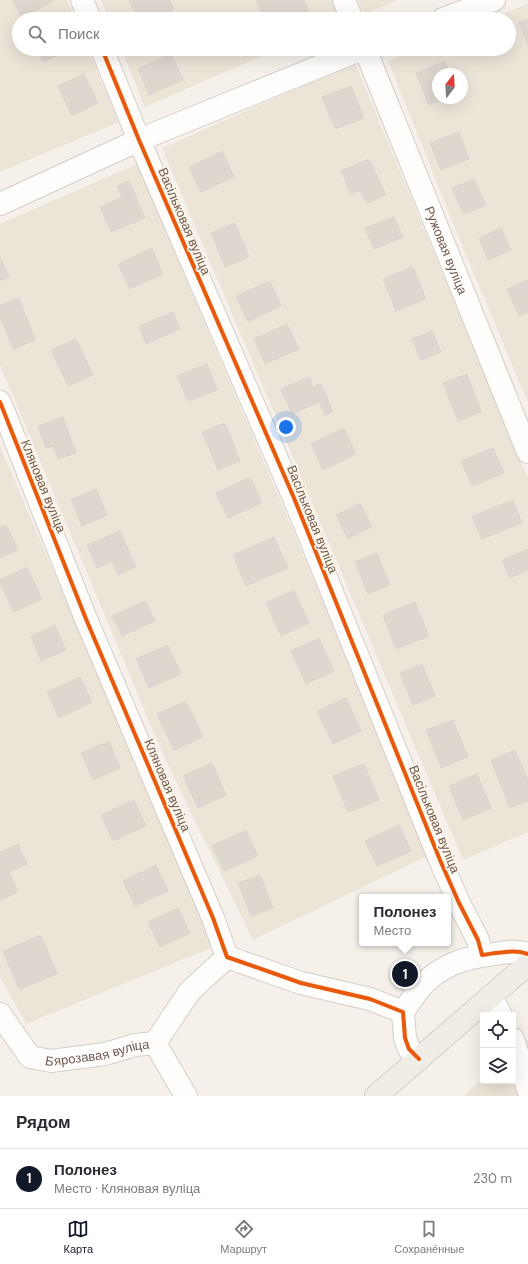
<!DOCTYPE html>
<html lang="ru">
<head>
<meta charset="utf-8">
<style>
	:root { --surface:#fff; --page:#f7f7f7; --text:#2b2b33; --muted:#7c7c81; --line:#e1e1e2; --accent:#111827 }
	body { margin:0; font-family:"DM Sans",sans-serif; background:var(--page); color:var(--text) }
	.controls { position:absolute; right:12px; bottom:12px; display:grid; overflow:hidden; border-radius:4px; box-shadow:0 4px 16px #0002 }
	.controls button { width:36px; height:36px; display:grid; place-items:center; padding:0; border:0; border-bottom:1px solid var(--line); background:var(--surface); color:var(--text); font:20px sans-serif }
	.compass { position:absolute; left:432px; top:68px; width:36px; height:36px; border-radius:50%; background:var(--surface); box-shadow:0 4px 16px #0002; rotate:17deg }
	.you { position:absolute; left:286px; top:427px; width:14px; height:14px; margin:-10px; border:3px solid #fff; border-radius:50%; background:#1a73e8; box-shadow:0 0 0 6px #1a73e833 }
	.badge { display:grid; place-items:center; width:26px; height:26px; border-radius:50%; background:var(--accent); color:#fff; font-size:13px; font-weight:700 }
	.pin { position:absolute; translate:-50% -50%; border:2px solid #fff; box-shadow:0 1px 4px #0006 }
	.popup { position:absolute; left:359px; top:894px; width:92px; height:52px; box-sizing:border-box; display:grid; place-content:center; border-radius:4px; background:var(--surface); filter:drop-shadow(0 1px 3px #0005); font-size:13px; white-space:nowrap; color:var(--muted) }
	.popup b { font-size:15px; color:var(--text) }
	.popup::after { content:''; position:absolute; left:50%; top:100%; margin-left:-8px; border:8px solid transparent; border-top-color:var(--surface) }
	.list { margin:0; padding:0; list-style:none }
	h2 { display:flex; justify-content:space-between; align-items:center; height:52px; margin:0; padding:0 16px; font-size:17px }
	h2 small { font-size:13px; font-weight:400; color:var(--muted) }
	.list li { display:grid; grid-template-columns:26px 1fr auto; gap:12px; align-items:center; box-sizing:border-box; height:60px; padding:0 16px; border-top:1px solid var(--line) }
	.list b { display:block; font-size:15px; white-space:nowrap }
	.list p { margin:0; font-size:13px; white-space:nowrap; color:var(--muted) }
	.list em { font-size:13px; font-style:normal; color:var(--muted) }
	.icon { flex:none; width:22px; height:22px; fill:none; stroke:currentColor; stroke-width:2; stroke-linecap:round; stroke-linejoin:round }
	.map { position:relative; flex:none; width:528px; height:1096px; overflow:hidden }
	.search { position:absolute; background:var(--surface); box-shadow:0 4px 16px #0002; left:12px; right:12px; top:12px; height:44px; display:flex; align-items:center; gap:10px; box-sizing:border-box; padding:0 14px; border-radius:22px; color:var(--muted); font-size:15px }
	.sheet { height:112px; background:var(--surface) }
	nav { display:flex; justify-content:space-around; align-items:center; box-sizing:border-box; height:56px; border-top:1px solid var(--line); background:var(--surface); font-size:11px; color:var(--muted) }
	nav a { display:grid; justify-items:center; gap:2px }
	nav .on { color:var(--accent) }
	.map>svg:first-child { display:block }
</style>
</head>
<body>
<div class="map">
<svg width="528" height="1096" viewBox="0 0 528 1096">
	<rect width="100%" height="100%" fill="#f5f1ea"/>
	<!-- residential -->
	<path fill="#ede4d8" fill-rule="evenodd" d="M0,0H67L75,19H19V49H88L119,122L0,172Z
		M101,0H331L339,19H109Z
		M358,0H398L364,14Z
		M528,4V403L456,231L388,61L418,49H509V19H490ZM438,74H462V98H438Z
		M121,49H278L145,107Z
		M355,63L528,479V832L463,860L162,148Z
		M137,164L331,620L427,856L253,940L164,757L0,365V224Z
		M0,446L213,947L26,1024L0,977Z
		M528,1039V1096H463L483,1078V1081H513V1052Z"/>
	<!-- building -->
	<path fill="#ded7d0" stroke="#ddd5cd" d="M12,0H53V1L22,18Z
		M129,0H170L174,9L151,19H138Z
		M256,0H304L312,19H264Z
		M528,19V46L519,22Z
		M37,49H70L43,62Z
		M171,54L183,80L149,95L138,69Z
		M445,61L450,74H438V98H445L429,105L416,73Z
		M84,74L98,103L72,116L58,86Z
		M351,86L364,118L335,129L322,97Z
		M459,132L469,159L441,170L430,143Z
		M222,151L234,177L201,192L189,167Z
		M369,159L386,195L367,203L360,190L351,194L341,171Z
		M474,179L486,205L464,214L452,188Z
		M129,181L134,192L122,197L117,186Z
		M134,192L145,218L111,232L100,207Z
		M394,217L403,237L374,249L365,228Z
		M235,223L249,257L225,267L211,233Z
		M501,228L511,250L488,260L479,238Z
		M152,248L163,274L130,289L118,264Z
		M0,257L9,277L0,281Z
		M413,267L426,299L396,311L383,279Z
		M528,280V312L519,316L507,289Z
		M270,281L281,306L248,322L236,296Z
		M19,298L35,340L13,349L0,316V305Z
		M173,312L180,329L146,344L139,326Z
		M287,324L299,349L265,364L254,339Z
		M432,331L441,352L421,360L412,339Z
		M76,339L93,375L68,386L51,350Z
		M207,364L217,390L188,401L177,376Z
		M467,374L481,412L458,421L443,383Z
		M309,377L319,402L292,414L281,389Z
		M321,383L333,412L325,415L313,387Z
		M63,417L76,453L58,459L53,446L46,448L38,426Z
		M225,423L240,461L218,470L202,432Z
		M344,428L356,454L323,470L311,444Z
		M493,448L504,473L472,486L461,461Z
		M250,477L262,503L228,518L216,493Z
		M96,489L107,515L82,526L71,500Z
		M513,500L522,523L482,539L472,516Z
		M360,503L372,527L348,539L336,515Z
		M6,525L18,550L0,558V527Z
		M120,531L136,567L118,575L112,561L97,568L87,545Z
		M274,537L288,568L246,586L233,555Z
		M528,549V570L510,578L502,560Z
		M377,553L390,585L368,594L355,562Z
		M27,567L42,599L14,612L0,583V580Z
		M294,590L309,623L281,636L266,603Z
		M145,601L155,621L122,636L112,616Z
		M415,602L429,636L396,649L383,615Z
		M55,625L66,650L41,661L31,636Z
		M319,638L334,671L306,684L291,651Z
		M168,645L181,674L149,688L136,659Z
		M422,664L435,696L413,705L400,673Z
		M80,677L92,702L59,718L47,692Z
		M346,698L361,731L333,744L317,711Z
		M186,701L203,737L174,750L157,714Z
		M453,720L468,757L441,768L426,730Z
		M109,741L120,768L93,780L81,753Z
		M515,750L528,780V801L510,808L491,760Z
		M212,763L226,795L198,808L183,776Z
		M364,764L379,800L348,812L333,776Z
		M477,774L491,808L463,820L449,786Z
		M134,800L146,826L113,841L101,815Z
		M399,825L411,851L377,866L365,841Z
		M246,830L258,856L224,871L212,846Z
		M18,844L27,864L9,872L18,892L0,900V852Z
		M156,865L168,891L135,906L123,881Z
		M260,875L273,908L251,916L238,883Z
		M178,908L190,933L160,947L148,922Z
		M41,935L57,974L19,989L3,951Z
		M407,967L412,974L402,981L397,974Z"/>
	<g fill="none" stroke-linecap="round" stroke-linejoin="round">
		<!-- minor casing -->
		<g stroke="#d4cec8" stroke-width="24">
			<g id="minor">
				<path d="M82,0L90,19"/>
				<path d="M344,0L352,19"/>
				<path d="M443,19L494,0"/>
				<path d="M102,49L139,140L294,498L440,860L459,903L478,940L482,955"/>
				<path id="s1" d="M365,49L528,452"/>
				<path d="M0,204L139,140L362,49"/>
				<path d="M0,402L86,619L213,918L227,957L301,983L370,999L403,1012"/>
				<path d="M491,997L501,1015"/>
				<path d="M403,1012C409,1004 414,995 421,987C440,965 466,957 495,954C506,952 517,950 528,954"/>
				<path d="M403,1012L405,1038L409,1049L419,1059"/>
				<path id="s2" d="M0,1014L30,1057L51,1061L105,1054L135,1045L155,1043L186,1096"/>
				<path d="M513,1039L528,1089"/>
				<path d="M155,1043L190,991L227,957"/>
			</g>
		</g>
		<!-- major casing -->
		<g stroke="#d3cdc7" stroke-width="24">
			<path id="major" d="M376,1096L528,964"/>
		</g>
		<!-- minor -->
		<use href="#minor" stroke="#fefdfc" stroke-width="22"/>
		<!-- major -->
		<use href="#major" stroke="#f0ede6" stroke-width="22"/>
		<!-- cycleway casing -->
		<g stroke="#fdf6eb" stroke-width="6">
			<path id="cycleway" d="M102,49L139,140L294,498L440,860L459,903L478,940L482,955C497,953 514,949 528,954
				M0,402L86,619L213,918L227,957L301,983L370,999L403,1012L405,1038L409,1049L419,1059"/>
		</g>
		<!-- cycleway -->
		<use href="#cycleway" stroke="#e8590c" stroke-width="4"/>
	</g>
	<g text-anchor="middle" stroke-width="3.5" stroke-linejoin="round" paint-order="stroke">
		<!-- street labels -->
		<g font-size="13" fill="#6f5b4e" stroke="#fdf6eb">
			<text transform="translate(185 221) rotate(67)" y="5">Васільковая вуліца</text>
			<text dy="5" stroke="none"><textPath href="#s1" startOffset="217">Ружовая вуліца</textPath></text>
			<text transform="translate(44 486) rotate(68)" y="5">Кляновая вуліца</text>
			<text transform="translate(313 519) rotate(68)" y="5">Васільковая вуліца</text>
			<text transform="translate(168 785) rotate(67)" y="5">Кляновая вуліца</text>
			<text transform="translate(435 819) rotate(68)" y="5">Васільковая вуліца</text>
			<text dy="5" stroke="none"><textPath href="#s2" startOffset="121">Бярозавая вуліца</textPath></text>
		</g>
	</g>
</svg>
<div class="controls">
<button><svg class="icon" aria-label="locate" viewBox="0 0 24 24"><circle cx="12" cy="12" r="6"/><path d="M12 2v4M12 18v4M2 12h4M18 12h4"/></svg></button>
<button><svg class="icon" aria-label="layers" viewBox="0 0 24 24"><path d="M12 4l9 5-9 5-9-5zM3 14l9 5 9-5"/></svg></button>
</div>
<svg class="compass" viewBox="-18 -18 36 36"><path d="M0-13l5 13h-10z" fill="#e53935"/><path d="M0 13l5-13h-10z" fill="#7c7c81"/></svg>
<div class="you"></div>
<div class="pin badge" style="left:405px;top:974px">1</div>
<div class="popup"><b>Полонез</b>Место</div>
<div class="search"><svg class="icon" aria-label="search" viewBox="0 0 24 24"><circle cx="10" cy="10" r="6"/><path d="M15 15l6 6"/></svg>Поиск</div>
</div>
<section class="sheet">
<h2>Рядом<small></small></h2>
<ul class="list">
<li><span class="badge">1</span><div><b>Полонез</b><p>Место · Кляновая вуліца</p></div><em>230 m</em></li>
</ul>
</section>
<nav>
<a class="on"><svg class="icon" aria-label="map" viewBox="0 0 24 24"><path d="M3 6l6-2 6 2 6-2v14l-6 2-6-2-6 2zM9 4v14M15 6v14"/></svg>Карта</a>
<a><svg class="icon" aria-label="directions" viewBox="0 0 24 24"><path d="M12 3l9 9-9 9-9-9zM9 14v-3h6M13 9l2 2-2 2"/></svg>Маршрут</a>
<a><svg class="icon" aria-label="saved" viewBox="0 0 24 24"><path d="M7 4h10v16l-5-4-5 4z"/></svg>Сохранённые</a>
</nav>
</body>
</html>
